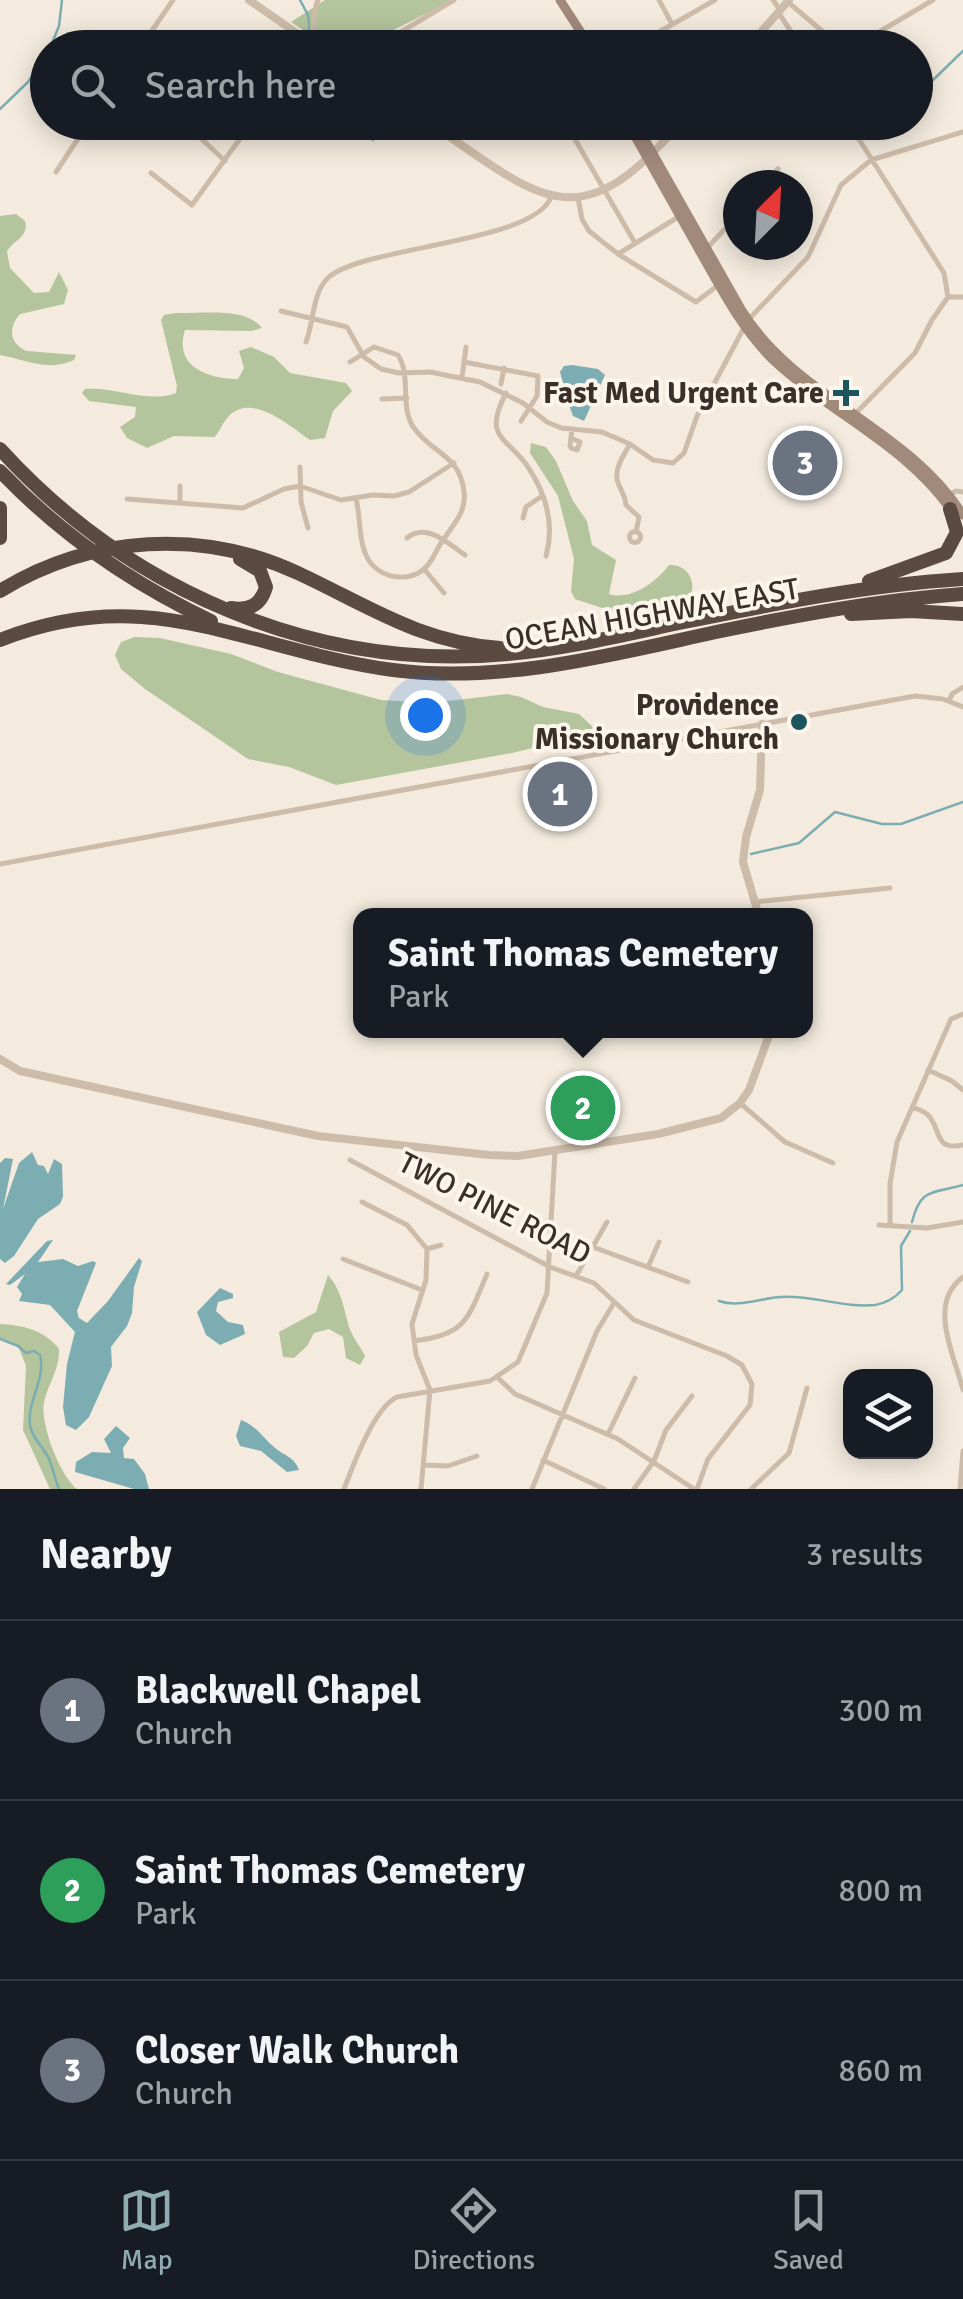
<!DOCTYPE html>
<html lang="en">
<head>
<meta charset="utf-8">
<style>
	:root { --surface:#171b24; --page:#20242c; --text:#f1f3f6; --muted:#9ea1a6; --line:#363941; --accent:#91acb1 }
	body { margin:0; font-family:Signika,sans-serif; background:var(--page); color:var(--text) }
	.controls { position:absolute; right:30px; bottom:30px; display:grid; overflow:hidden; border-radius:20px; box-shadow:0 5px 25px #0003 }
	.controls button { width:90px; height:90px; display:grid; place-items:center; padding:0; border:0; border-bottom:2px solid var(--line); background:var(--surface); color:var(--text); font:50px sans-serif }
	.compass { position:absolute; left:723px; top:170px; width:90px; height:90px; border-radius:50%; background:var(--surface); box-shadow:0 5px 25px #0003; rotate:24deg }
	.you { position:absolute; left:425px; top:715px; width:35px; height:35px; margin:-25px; border:8px solid #fff; border-radius:50%; background:#1a73e8; box-shadow:0 0 0 15px #1a73e833 }
	.badge { display:grid; place-items:center; width:65px; height:65px; border-radius:50%; background:var(--accent); color:#fff; font-size:32px; font-weight:700 }
	.pin { position:absolute; translate:-50% -50%; border:5px solid #fff; box-shadow:0 2px 10px #0006 }
	.popup { position:absolute; left:353px; top:908px; width:460px; height:130px; box-sizing:border-box; display:grid; place-content:center; border-radius:20px; background:var(--surface); filter:drop-shadow(0 2px 8px #0005); font-size:32px; white-space:nowrap; color:var(--muted) }
	.popup b { font-size:38px; color:var(--text) }
	.popup::after { content:''; position:absolute; left:50%; top:100%; margin-left:-20px; border:20px solid transparent; border-top-color:var(--surface) }
	.list { margin:0; padding:0; list-style:none }
	h2 { display:flex; justify-content:space-between; align-items:center; height:130px; margin:0; padding:0 40px; font-size:42px }
	h2 small { font-size:32px; font-weight:400; color:var(--muted) }
	.list li { display:grid; grid-template-columns:65px 1fr auto; gap:30px; align-items:center; box-sizing:border-box; height:180px; padding:0 40px; border-top:2px solid var(--line) }
	.list b { display:block; font-size:38px; white-space:nowrap }
	.list p { margin:0; font-size:32px; white-space:nowrap; color:var(--muted) }
	.list em { font-size:32px; font-style:normal; color:var(--muted) }
	.icon { flex:none; width:55px; height:55px; fill:none; stroke:currentColor; stroke-width:2; stroke-linecap:round; stroke-linejoin:round }
	.map { position:relative; flex:none; width:963px; height:1489px; overflow:hidden }
	.search { position:absolute; background:var(--surface); box-shadow:0 5px 25px #0003; left:30px; right:30px; top:30px; height:110px; display:flex; align-items:center; gap:25px; box-sizing:border-box; padding:0 35px; border-radius:55px; color:var(--muted); font-size:38px }
	.sheet { height:670px; background:var(--surface) }
	nav { display:flex; justify-content:space-around; align-items:center; box-sizing:border-box; height:140px; border-top:2px solid var(--line); background:var(--surface); font-size:28px; color:var(--muted) }
	nav a { display:grid; justify-items:center; gap:5px }
	nav .on { color:var(--accent) }
	.map>svg:first-child { display:block }
</style>
</head>
<body>
<div class="map">
<svg width="963" height="1489" viewBox="0 0 963 1489">
	<rect width="100%" height="100%" fill="#f4ebde"/>
	<!-- green -->
	<path fill="#b4c49d" d="M325,0H453L360,47H328L291,22Z
		M16,214L25,221C29,237 15,239 7,251L10,268L34,293L49,292L59,272L68,290L64,304L20,314C8,327 9,344 27,351L76,355L74,360C47,372 27,360 0,355V216Z
		M176,313C201,314 245,306 262,328L251,331L185,330C173,367 209,379 238,379L244,368L239,351L251,347L274,357L290,373L346,383L352,391L333,411L325,438L310,440C291,427 251,391 228,417C222,423 220,432 214,437L174,436L147,448L127,438L120,427L135,417L136,407L89,401L82,393L85,389C114,386 149,404 176,393L177,386L161,320L164,315Z
		M531,443L546,447L556,461L573,501L587,521L592,545L616,560L609,594C631,601 656,582 669,565C690,564 699,586 687,603L626,616L575,599L571,591L574,559L558,496L530,453Z
		M135,637L160,638L231,654L278,672L381,700L431,703L507,694L521,697L543,707L579,714L594,728L570,739L512,753L336,785L289,767L248,759L145,689L121,669L115,655L121,642Z
		M328,1275C341,1289 344,1309 349,1327C353,1338 360,1346 365,1356L360,1365L346,1358L343,1337L329,1329L314,1333L307,1346L294,1358L283,1357L279,1332L316,1312Z
		M0,1324C22,1325 45,1330 59,1349C60,1369 48,1384 44,1402C40,1425 60,1475 77,1489H50L23,1430L26,1366L18,1346L0,1339Z"/>
	<!-- water -->
	<path fill="#7cadb2" d="M572,365L598,369L605,375L584,421L573,416L566,397L562,404L559,401L563,383L560,372L564,366Z
		M32,1152L38,1165L44,1166L48,1174L54,1159L62,1164L63,1197L60,1204L38,1219L14,1256L5,1263L0,1259V1163L5,1158L13,1159L3,1209L19,1163Z
		M53,1240L38,1262L63,1259L78,1266L93,1261L96,1263L77,1311L79,1318L87,1323L108,1301L139,1258L142,1261L134,1287L132,1313L127,1326L111,1347L112,1366L89,1417L76,1430L66,1425L63,1407L67,1364L75,1332L50,1305L19,1301L22,1294L17,1287L25,1274L10,1285L6,1284L47,1241Z
		M220,1288L233,1294V1298L218,1302L216,1311L228,1322L243,1325L245,1334L220,1345L206,1335L197,1312Z
		M241,1420C258,1427 262,1437 274,1447C284,1456 294,1456 299,1470L287,1472L261,1451L240,1446L236,1436Z
		M116,1426L130,1438L123,1448L124,1458L134,1459L145,1474L149,1489H134L75,1472L76,1462L92,1452L111,1453L104,1439Z"/>
	<g fill="none" stroke-linecap="round" stroke-linejoin="round">
		<!-- stream -->
		<path stroke="#7cadb2" stroke-width="2.5" d="M300,0L308,15L310,35
			M50,48L59,26L62,0
			M932,81L963,51
			M916,88L926,84
			M0,109L28,82L48,53
			M362,122L373,140
			M751,854L799,843L835,812L882,824H901L963,802
			M912,1222C921,1187 932,1194 963,1185
			M719,1301C739,1308 760,1298 781,1297C813,1295 843,1308 875,1305C886,1303 895,1298 902,1290L901,1246L910,1231
			M0,1339L18,1346L26,1353L34,1351L40,1355C46,1380 27,1400 30,1425C32,1439 44,1447 49,1459C53,1468 55,1479 59,1489"/>
		<!-- minor -->
		<path stroke="#cdbca9" stroke-width="5" d="M659,0L672,24
			M773,0L780,10
			M788,2L828,36
			M778,12L802,48
			M140,48L173,0
			M306,48C317,32 311,16 318,0
			M374,48L454,0
			M512,48C532,36 547,25 564,48
			M631,48L715,0
			M852,48L933,0
			M465,122L476,127L486,122
			M565,122L635,243
			M848,122L944,273L948,297
			M189,127L225,161
			M56,172L89,122
			M151,173L192,205L252,122
			M764,185L778,169
			M578,198L582,219L589,231L618,254L696,302L717,286
			M708,247L738,215
			M618,254L680,216
			M281,311L347,327L364,357L381,369L399,373L430,372L480,382L523,403L547,422L561,428L602,432L630,444L653,460L673,463L684,453L697,416L748,320L808,257L841,185L871,160L963,132
			M306,342C314,322 312,292 329,277C365,246 534,243 551,197
			M350,362L374,347L398,355C412,377 399,407 414,428C432,454 460,454 464,492C467,511 453,525 443,540C437,548 434,558 427,566C411,584 380,579 368,559C358,541 361,518 356,499
			M464,362L538,376L537,396L521,421
			M462,378L466,347
			M501,384L504,368
			M506,393C482,439 507,436 528,467C546,494 555,524 546,556
			M382,399L407,398
			M853,416L915,353L932,320L948,297H963
			M571,438L580,442L577,450L571,448L570,446L572,429
			M630,444C625,453 615,467 617,479C619,488 625,494 626,505L639,517L636,532
			M300,467L301,502L308,528
			M949,495L956,491L963,492
			M127,499L243,508L284,489L300,486L341,500L373,495L394,496L409,492L454,463
			M180,501V486
			M523,518L526,507L542,496
			M629.5 537a5.5 5.5 0 1 1 11 0a5.5 5.5 0 1 1-11 0Z
			M407,538C426,522 448,543 465,555
			M424,569L444,593
			M949,701L952,694L963,687
			M0,864L915,696L943,699L963,707
			M754,902L890,888
			M928,1070L952,1081L963,1090
			M740,1103L785,1142L833,1163
			M912,1107C915,1108 925,1112 928,1115C942,1129 933,1151 963,1145
			M350,1160L550,1267L594,1283L634,1320L727,1356L742,1365L752,1384L750,1405L708,1459L697,1489
			M362,1202L407,1225L427,1249L426,1280L412,1324L416,1355L430,1390L421,1489
			M879,1225L927,1228L963,1222
			M890,1225V1184L897,1142L951,1019L963,1014
			M593,1247L688,1282
			M427,1249L441,1245
			M343,1259L422,1290
			M648,1267L659,1242
			M576,1276L607,1222
			M963,1277C927,1303 954,1354 963,1390
			M414,1341C466,1335 468,1319 487,1274
			M498,1378L515,1394L618,1439L694,1489
			M608,1434L635,1378
			M543,1460L604,1489
			M424,1465L448,1466L477,1456
			M344,1489C354,1463 374,1408 397,1397L490,1381L518,1362L547,1293L555,1151
			M532,1489L597,1331L614,1303
			M634,1489L654,1461L666,1430L692,1396
			M751,1489L789,1453L807,1388
			M960,1489L963,1451"/>
		<!-- tertiary -->
		<path stroke="#cdbca9" stroke-width="8" d="M249,0L318,48
			M747,48L789,0
			M428,122C539,197 577,245 681,122
			M759,916L743,862L746,837L760,790L762,724
			M0,1059L20,1071L318,1136L489,1155L518,1156L658,1134L721,1118L740,1103L749,1090L771,1030"/>
		<!-- secondary -->
		<path stroke="#a18a7a" stroke-width="9" d="M560,0L591,48
			M627,122C651,165 675,207 699,250C720,287 741,328 772,359C830,414 907,445 953,513
			M635,122L741,309C795,398 908,427 963,515"/>
		<!-- motorway -->
		<path stroke="#5b4a40" stroke-width="14" d="M0,449C128,590 316,672 508,654C565,649 623,635 679,623C773,604 867,585 963,579
			M0,471C61,535 131,583 211,621
			M0,508V538
			M869,581L946,553L957,532L950,509
			M0,591C91,535 203,528 300,574C370,607 420,642 500,648
			M231,608C249,611 261,605 266,587L260,571L240,559
			M851,614L911,611L963,614
			M0,640C151,580 246,650 393,670C501,684 610,655 716,632C798,615 879,600 963,594"/>
	</g>
	<!-- markers -->
	<g fill="#1c555d" stroke="#fbf5eb" stroke-width="4">
		<path d="M841 378h10v10h10v10h-10v10h-10v-10h-10v-10h10z"/>
		<circle cx="799" cy="722" r="10"/>
	</g>
	<g text-anchor="middle" stroke-width="8" stroke-linejoin="round" paint-order="stroke">
		<!-- poi labels -->
		<g font-size="30" font-weight="bold" fill="#3a2f29" stroke="#fbf5eb" text-anchor="end">
			<text x="824" y="403">Fast Med Urgent Care</text>
			<text x="779" y="715">Providence<tspan x="779" dy="34">Missionary Church</tspan></text>
		</g>
		<!-- street labels -->
		<g font-size="30" fill="#3a2f29" stroke="#fbf5eb">
			<text transform="translate(652 614) rotate(-10)" y="10">OCEAN HIGHWAY EAST</text>
			<text transform="translate(495 1208) rotate(27)" y="10">TWO PINE ROAD</text>
		</g>
	</g>
</svg>
<div class="controls">
<button><svg class="icon" aria-label="layers" viewBox="0 0 24 24"><path d="M12 4l9 5-9 5-9-5zM3 14l9 5 9-5"/></svg></button>
</div>
<svg class="compass" viewBox="-18 -18 36 36"><path d="M0-13l5 13h-10z" fill="#e53935"/><path d="M0 13l5-13h-10z" fill="#9ea1a6"/></svg>
<div class="you"></div>
<div class="pin badge" style="left:560px;top:794px;background:#6b7280">1</div>
<div class="pin badge" style="left:583px;top:1108px;background:#2e9e5b">2</div>
<div class="popup"><b>Saint Thomas Cemetery</b>Park</div>
<div class="pin badge" style="left:805px;top:463px;background:#6b7280">3</div>
<div class="search"><svg class="icon" aria-label="search" viewBox="0 0 24 24"><circle cx="10" cy="10" r="6"/><path d="M15 15l6 6"/></svg>Search here</div>
</div>
<section class="sheet">
<h2>Nearby<small>3 results</small></h2>
<ul class="list">
<li><span class="badge" style="background:#6b7280">1</span><div><b>Blackwell Chapel</b><p>Church</p></div><em>300 m</em></li>
<li><span class="badge" style="background:#2e9e5b">2</span><div><b>Saint Thomas Cemetery</b><p>Park</p></div><em>800 m</em></li>
<li><span class="badge" style="background:#6b7280">3</span><div><b>Closer Walk Church</b><p>Church</p></div><em>860 m</em></li>
</ul>
</section>
<nav>
<a class="on"><svg class="icon" aria-label="map" viewBox="0 0 24 24"><path d="M3 6l6-2 6 2 6-2v14l-6 2-6-2-6 2zM9 4v14M15 6v14"/></svg>Map</a>
<a><svg class="icon" aria-label="directions" viewBox="0 0 24 24"><path d="M12 3l9 9-9 9-9-9zM9 14v-3h6M13 9l2 2-2 2"/></svg>Directions</a>
<a><svg class="icon" aria-label="saved" viewBox="0 0 24 24"><path d="M7 4h10v16l-5-4-5 4z"/></svg>Saved</a>
</nav>
</body>
</html>
